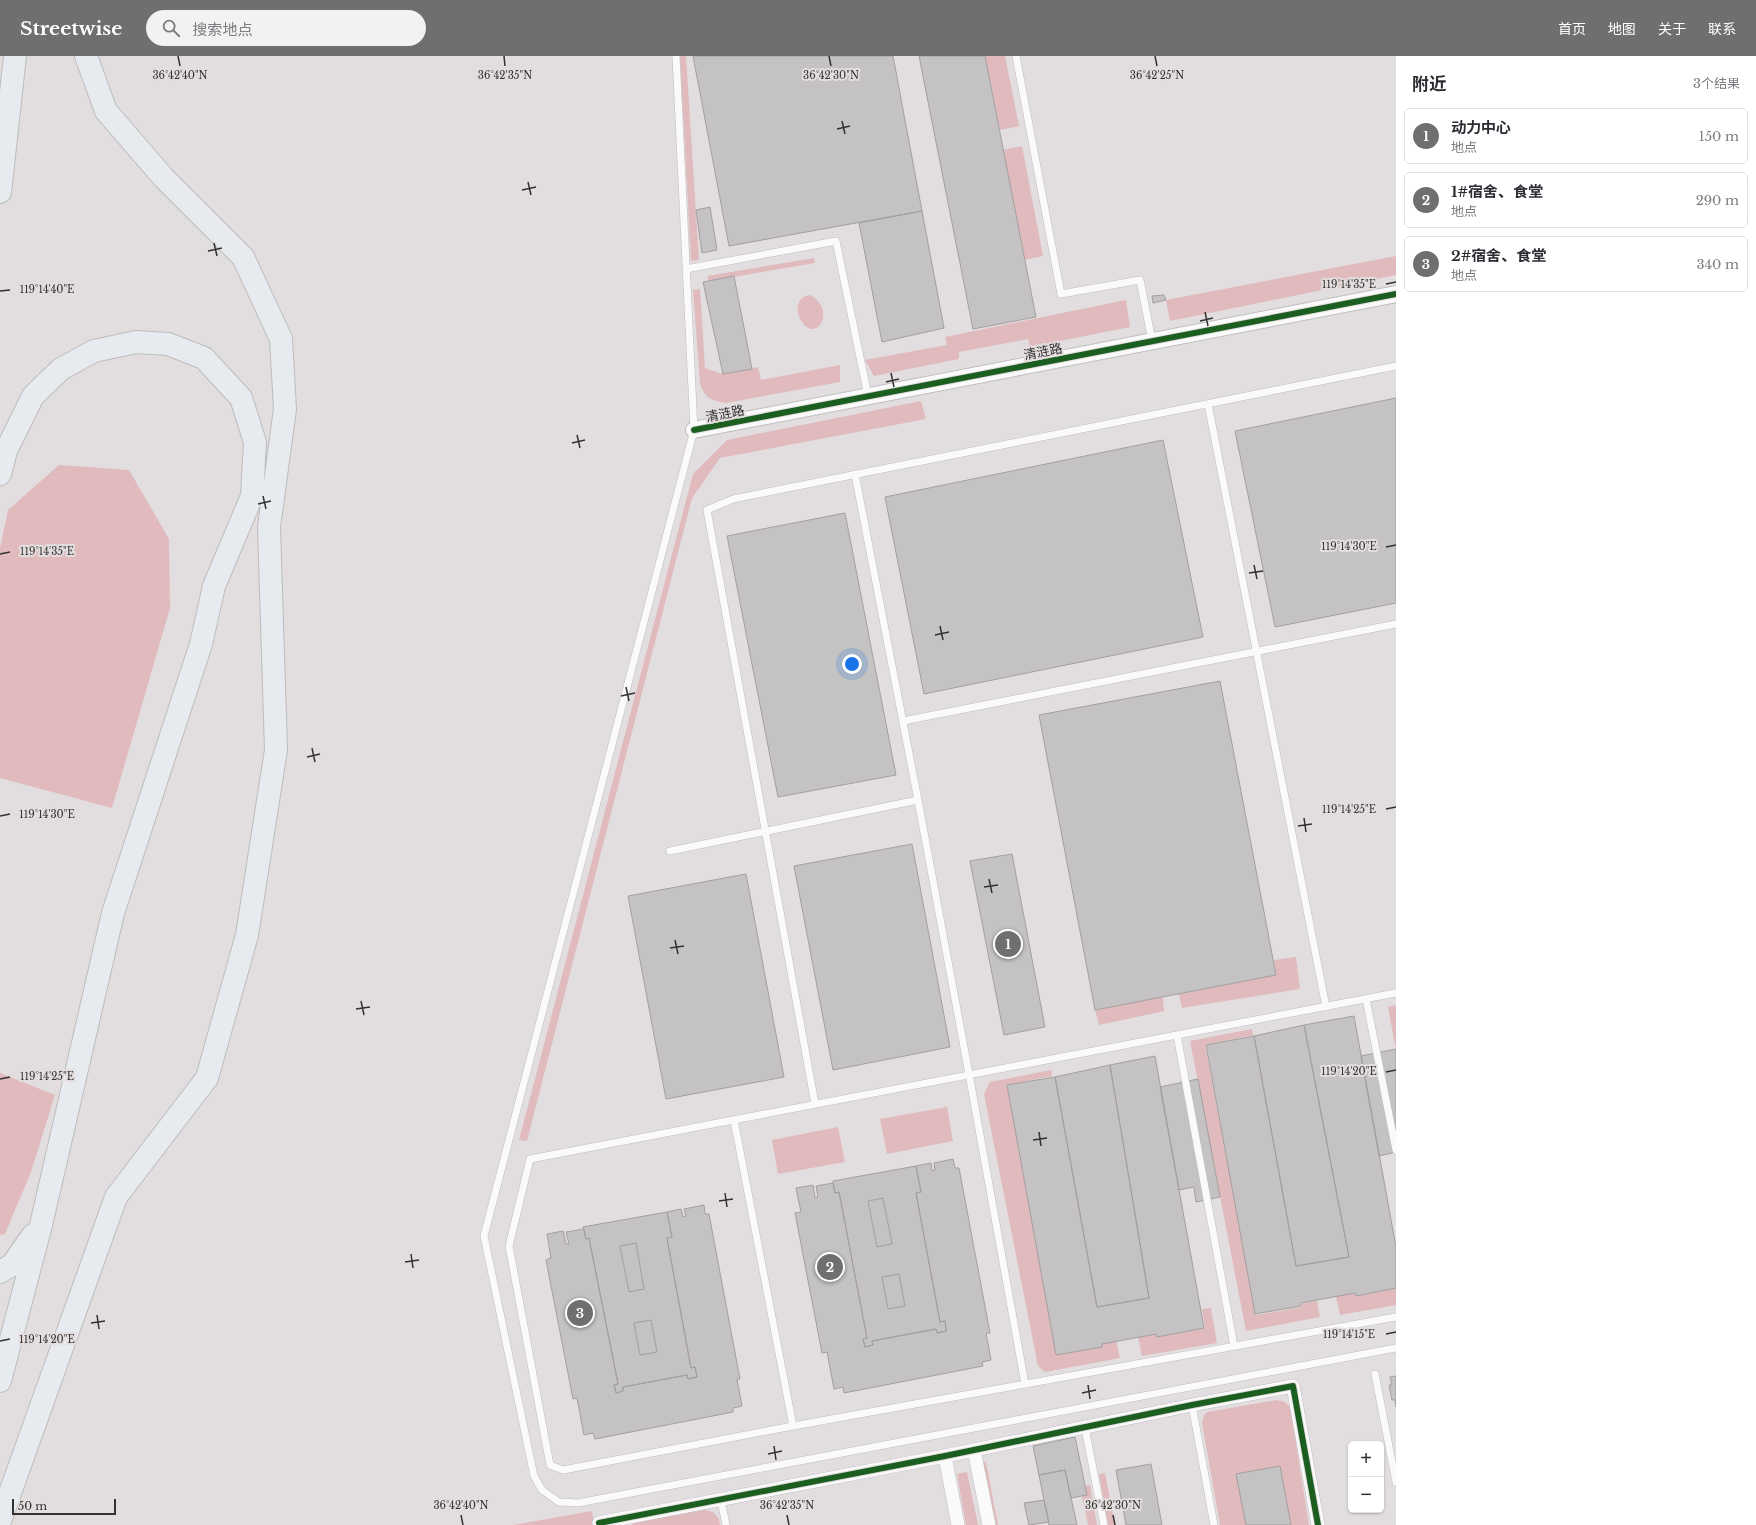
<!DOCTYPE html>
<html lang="zh">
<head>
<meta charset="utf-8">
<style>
	:root { --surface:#fff; --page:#f2f2f3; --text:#2b2b33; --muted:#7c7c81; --line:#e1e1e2; --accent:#706e6e }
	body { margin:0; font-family:"Libre Baskerville","Noto Sans SC",serif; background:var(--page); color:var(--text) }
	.controls { position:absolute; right:12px; bottom:12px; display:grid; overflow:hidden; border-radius:6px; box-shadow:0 1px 3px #0004 }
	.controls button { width:36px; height:36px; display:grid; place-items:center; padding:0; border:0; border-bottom:1px solid var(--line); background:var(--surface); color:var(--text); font:20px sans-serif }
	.scale { position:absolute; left:12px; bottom:10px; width:104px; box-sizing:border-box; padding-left:4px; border:2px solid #333131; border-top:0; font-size:11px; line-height:14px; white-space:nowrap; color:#333131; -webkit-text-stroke:3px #e3ddde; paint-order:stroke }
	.you { position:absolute; left:852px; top:608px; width:14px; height:14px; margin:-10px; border:3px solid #fff; border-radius:50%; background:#1a73e8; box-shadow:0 0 0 6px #1a73e833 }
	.badge { display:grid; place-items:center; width:26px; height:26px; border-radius:50%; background:var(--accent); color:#fff; font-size:13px; font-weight:700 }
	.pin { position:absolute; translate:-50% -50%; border:2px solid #fff; box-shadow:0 1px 4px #0006 }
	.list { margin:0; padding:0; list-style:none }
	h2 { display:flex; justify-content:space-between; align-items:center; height:52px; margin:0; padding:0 16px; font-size:17px }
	h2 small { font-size:13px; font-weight:400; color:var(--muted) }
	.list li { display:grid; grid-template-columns:26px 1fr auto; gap:12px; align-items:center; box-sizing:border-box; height:56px; margin:0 8px 8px; padding:0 8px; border:1px solid var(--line); border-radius:6px }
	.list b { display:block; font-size:15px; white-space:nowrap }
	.list p { margin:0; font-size:13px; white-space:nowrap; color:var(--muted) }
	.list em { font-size:13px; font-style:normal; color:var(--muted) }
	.icon { flex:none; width:22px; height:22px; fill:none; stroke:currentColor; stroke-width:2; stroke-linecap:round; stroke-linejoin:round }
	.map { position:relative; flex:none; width:1396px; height:1469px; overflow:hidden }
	header { display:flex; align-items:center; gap:24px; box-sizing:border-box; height:56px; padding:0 20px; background:var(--accent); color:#fff }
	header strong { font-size:19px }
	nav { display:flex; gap:22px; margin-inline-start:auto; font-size:14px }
	.search { width:280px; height:36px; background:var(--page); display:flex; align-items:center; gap:10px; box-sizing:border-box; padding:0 14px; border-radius:22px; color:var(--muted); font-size:15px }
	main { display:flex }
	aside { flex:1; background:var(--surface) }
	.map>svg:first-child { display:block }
</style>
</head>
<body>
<header>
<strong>Streetwise</strong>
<div class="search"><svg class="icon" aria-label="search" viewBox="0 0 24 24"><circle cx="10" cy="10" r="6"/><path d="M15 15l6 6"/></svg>搜索地点</div>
<nav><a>首页</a><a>地图</a><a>关于</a><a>联系</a></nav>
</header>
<main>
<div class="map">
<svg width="1396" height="1469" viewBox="0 0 1396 1469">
	<rect width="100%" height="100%" fill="#e2dedf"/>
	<!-- green -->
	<path fill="#e0babd" d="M680,0H686L699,204L691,205Z
		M985,0H1005L1019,70L1000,74Z
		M1022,90L1043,200L1024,204L1003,94Z
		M1396,200V219L1170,265L1166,244Z
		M814,202L815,207L709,225L707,220Z
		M700,233L705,312L723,318L758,311L761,324L840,309V326L726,347C711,344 706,343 700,328L693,234Z
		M809,239C820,242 828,258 820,269C806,286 784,244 809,239Z
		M1126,244L1130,271L1030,291L1028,283L959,296V303L874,320L865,304L947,289L945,281Z
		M921,345L926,363L720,402L692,442L527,1085L519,1084L693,418L727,384Z
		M59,409L129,414L169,483L170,552L112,752L0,722V492L8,454Z
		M1296,901L1300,933L1182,952L1179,938L1276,919L1274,904Z
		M1163,941L1164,955L1099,969L1095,954Z
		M1396,949V994L1388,951Z
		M1252,973L1253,979L1205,989L1257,1259L1302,1251L1301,1248L1317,1245L1320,1261L1246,1275L1190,985Z
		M1051,1014L1052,1020L1007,1029L1056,1299L1101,1291V1288L1116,1285L1120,1302L1045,1316L1038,1310L984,1038L990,1026Z
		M0,1017L55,1039L31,1116L5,1178L0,1179Z
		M947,1051L953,1085L887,1098L880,1063Z
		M838,1071L845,1106L778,1118L772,1084Z
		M1396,1232V1249L1340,1259L1336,1240L1355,1237L1356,1240Z
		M1211,1252L1217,1287L1142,1300L1138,1281L1158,1278L1159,1281L1205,1272L1202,1253Z
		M1277,1344L1285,1346L1290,1351L1309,1469H1291L1280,1410L1237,1418L1246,1469H1220L1202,1367L1204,1359L1207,1356Z
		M983,1406H986L998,1469H994Z
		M967,1416L978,1469H966L957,1418Z
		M1105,1417L1115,1469H1108L1099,1418Z
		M1090,1429L1097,1469H1088L1082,1440L1085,1430Z
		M705,1454C714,1455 719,1460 720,1469H631L636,1466Z
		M592,1455L594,1469H513Z"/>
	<!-- building -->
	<path fill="#c4c2c2" stroke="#a29f9f" d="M693,0H893L922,155L729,190Z
		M919,0H985L1036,261L973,273Z
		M710,151L717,194L702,197L696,154Z
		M922,155L944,272L882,286L859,167Z
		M734,220L752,313L723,318L703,226Z
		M1164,239L1166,244L1153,247L1152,240Z
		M1396,342V547L1275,571L1235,375Z
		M1163,384L1203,581L924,638L885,441Z
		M845,457L896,719L778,741L727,480Z
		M1220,625L1276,919L1095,954L1039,659Z
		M912,788L950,991L833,1014L794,810Z
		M1012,798L1045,971L1004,979L970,805Z
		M746,818L784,1021L666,1043L628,840Z
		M1354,960L1396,1191V1232L1356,1240L1355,1237L1301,1247V1250L1255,1258L1206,989L1254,980L1296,1210L1349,1201L1304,969Z
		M1304,969L1349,1201L1296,1210L1254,980Z
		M1396,993V1096L1379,1100L1361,1000Z
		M1155,1000L1204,1272L1157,1281L1156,1278L1102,1288V1291L1056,1299L1007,1029L1055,1021L1097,1251L1149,1242L1110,1009Z
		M1110,1009L1149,1242L1097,1251L1055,1021Z
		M1198,1023L1220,1141L1196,1146L1194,1131L1179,1134L1160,1031Z
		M953,1103L955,1112H959L990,1277H986L991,1304L982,1306L983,1310L844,1337L843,1331L834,1333L827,1296L822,1297L795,1157L801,1156L796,1132L813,1129L815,1142L818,1141L816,1130L833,1127L835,1137L839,1136L867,1282L863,1283L865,1291L873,1289L872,1285L936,1273L937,1277L946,1275L945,1265L940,1266L916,1137L921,1136L916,1110L931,1107L932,1115L935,1114L934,1107Z
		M916,1110L921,1136L916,1137L940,1266L945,1265L946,1275L937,1277L936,1273L872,1285L873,1289L865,1291L863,1283L867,1282L839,1136L835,1137L833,1125Z
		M883,1142L892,1188L877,1191L868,1145Z
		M704,1149L705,1158H709L740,1323H737L742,1350L733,1352V1356L595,1383L593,1377L584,1379L577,1342L573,1343L546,1204L551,1202L547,1178L563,1175L566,1188H569L566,1176L584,1173L586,1183L589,1182L618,1328L614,1329L616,1337L623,1335V1331L687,1319L688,1323L697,1321L695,1311L691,1312L667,1182L672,1181L667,1156L681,1153L683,1161L686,1160L684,1153Z
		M667,1156L672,1181L667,1182L691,1312L695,1311L697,1321L688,1323L687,1319L623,1331V1335L616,1337L614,1329L618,1328L589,1182L586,1183L583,1171Z
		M636,1187L644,1233L629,1236L620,1190Z
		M899,1218L905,1250L888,1253L882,1221Z
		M651,1264L657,1296L640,1299L634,1267Z
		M1396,1320V1351L1395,1344H1392L1389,1329H1392L1390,1321Z
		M1075,1381L1087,1439L1071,1442L1065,1414L1039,1419L1033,1390Z
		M1151,1408L1162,1469H1126L1116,1414Z
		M1280,1410L1291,1469H1246L1236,1418Z
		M1065,1414L1077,1469H1049L1039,1419Z
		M1044,1444L1049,1466L1029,1469L1024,1447Z"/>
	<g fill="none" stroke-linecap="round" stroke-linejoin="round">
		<!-- service casing -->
		<g stroke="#bfbdbe" stroke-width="8">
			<path id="service" d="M676,0L694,374L484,1180L534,1420L542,1434L559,1446L578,1447L1396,1292
				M1016,0L1061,238L1140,224L1152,285
				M686,213L836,185L868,340
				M1208,348L1326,951
				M903,665L1396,568
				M918,744L969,1018L1025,1328
				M670,795L918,744L855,418
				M1396,937L530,1103L509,1190L550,1409L563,1414L793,1370L1396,1261
				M1366,943L1396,1094
				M1177,979L1234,1290
				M815,1048L707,454L733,443L1396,310
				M734,1064L793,1370
				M1375,1318L1396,1426
				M1192,1349L1214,1469
				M1085,1372L1104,1469
				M721,1444L726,1469"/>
		</g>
		<!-- minor casing -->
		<g stroke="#bfbdbe" stroke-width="14">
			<path id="minor" d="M974,1394L989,1469
				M945,1400L958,1469
				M600,1469L599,1467L945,1400L1192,1349L1293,1330L1318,1469"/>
		</g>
		<!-- tertiary casing -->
		<g stroke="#bfbdbe" stroke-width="18">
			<path id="tertiary" d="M694,374L1396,238"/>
		</g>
		<!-- motorway casing -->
		<g stroke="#bdbbbb" stroke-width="24">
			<path id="motorway" d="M0,136L15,0
				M0,418L6,395L33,340L61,313L94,295L136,286L168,288L204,302L241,342L255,386L252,440L214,530L201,588L113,857L41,1169L0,1325
				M0,1216L12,1209L33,1179
				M0,1465L116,1141L207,1022L247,879L276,694L269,471L285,353L281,283L243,201L163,121L106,55L86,0"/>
		</g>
		<!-- service -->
		<use href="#service" stroke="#fbfafa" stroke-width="7"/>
		<!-- minor -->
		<use href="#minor" stroke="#fbfafa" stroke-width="13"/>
		<!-- tertiary -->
		<use href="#tertiary" stroke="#fbfafa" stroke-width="16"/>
		<!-- motorway -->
		<use href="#motorway" stroke="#e7ebef" stroke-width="22"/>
		<!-- cycleway casing -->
		<g stroke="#e3ddde" stroke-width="8">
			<path id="cycleway" d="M694,374L1396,238
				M600,1469L599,1467L945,1400L1192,1349L1293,1330L1318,1469"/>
		</g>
		<!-- cycleway -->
		<use href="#cycleway" stroke="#1b5e20" stroke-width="6"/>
	</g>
	<!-- ticks -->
	<path fill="none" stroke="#333131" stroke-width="1.5" d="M178,0L180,10M504,0L505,10M829,0L831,10M1155,0L1157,10M842,65L845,78M837,73L850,70M528,126L531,139M522,134L536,131M214,187L217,200M208,195L222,192M1386,228L1396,226M0,235L10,234M1205,256L1208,270M1200,265L1213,262M891,317L894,331M886,326L899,323M577,379L580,392M572,387L585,384M263,440L266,453M258,448L271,445M1386,491L1396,489M0,498L10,496M1254,509L1257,523M1249,517L1263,515M940,570L943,584M935,579L949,576M626,631L629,645M621,640L635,637M312,692L315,706M307,701L320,698M1386,753L1396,751M0,760L10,758M1304,762L1306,776M1298,770L1312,768M989,823L992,837M984,831L998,829M675,884L678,898M670,892L684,890M361,945L364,959M356,953L370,951M1386,1016L1396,1014M0,1023L10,1021M1039,1076L1041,1090M1033,1084L1047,1082M725,1137L727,1151M719,1145L733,1143M411,1198L413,1212M405,1206L419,1204M97,1259L99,1273M91,1267L105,1265M1386,1278L1396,1276M0,1285L10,1283M1088,1329L1090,1343M1082,1337L1096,1334M774,1390L776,1404M768,1398L782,1395M461,1459L463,1469M787,1459L789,1469M1113,1459L1115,1469"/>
	<g text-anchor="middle" stroke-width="4" stroke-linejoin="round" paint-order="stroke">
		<!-- street labels -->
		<g font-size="13" fill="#333131" stroke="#e3ddde">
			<text transform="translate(1043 295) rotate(-11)" y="5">清涟路</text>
			<text transform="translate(725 357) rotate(-11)" y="5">清涟路</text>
		</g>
	</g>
	<g font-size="10" text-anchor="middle" fill="#333131" stroke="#e3ddde" stroke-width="4" stroke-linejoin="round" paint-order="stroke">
		<text x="180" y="23">36°42'40"N</text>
		<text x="505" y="23">36°42'35"N</text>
		<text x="831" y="23">36°42'30"N</text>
		<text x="1157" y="23">36°42'25"N</text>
		<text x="1349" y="232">119°14'35"E</text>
		<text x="47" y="237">119°14'40"E</text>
		<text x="1349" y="494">119°14'30"E</text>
		<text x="47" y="499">119°14'35"E</text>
		<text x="1349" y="757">119°14'25"E</text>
		<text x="47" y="762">119°14'30"E</text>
		<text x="1349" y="1019">119°14'20"E</text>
		<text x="47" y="1024">119°14'25"E</text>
		<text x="1349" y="1282">119°14'15"E</text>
		<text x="47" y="1287">119°14'20"E</text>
		<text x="461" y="1453">36°42'40"N</text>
		<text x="787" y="1453">36°42'35"N</text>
		<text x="1113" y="1453">36°42'30"N</text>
	</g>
</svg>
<div class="controls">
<button>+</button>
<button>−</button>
</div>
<div class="scale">50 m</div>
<div class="you"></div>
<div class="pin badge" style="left:1008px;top:888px">1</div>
<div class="pin badge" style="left:830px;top:1211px">2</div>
<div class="pin badge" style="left:580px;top:1257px">3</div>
</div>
<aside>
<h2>附近<small>3个结果</small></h2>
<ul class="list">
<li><span class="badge">1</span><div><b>动力中心</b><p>地点</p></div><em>150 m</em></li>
<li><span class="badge">2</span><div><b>1#宿舍、食堂</b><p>地点</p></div><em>290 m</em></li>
<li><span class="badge">3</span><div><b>2#宿舍、食堂</b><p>地点</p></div><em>340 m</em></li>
</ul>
</aside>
</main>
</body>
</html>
